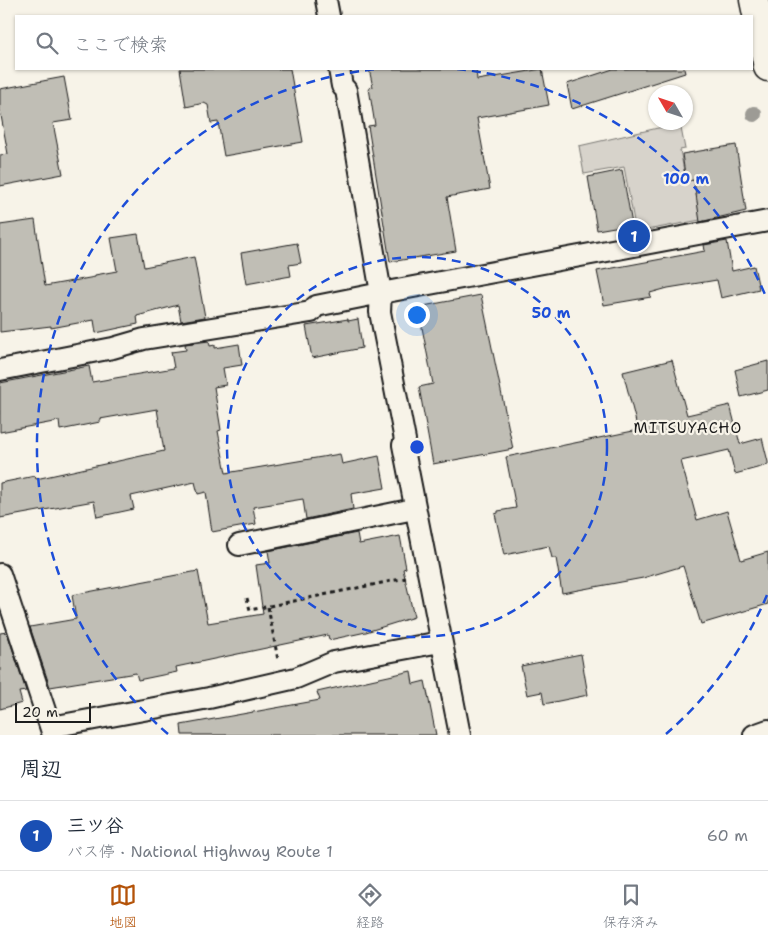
<!DOCTYPE html>
<html lang="ja">
<head>
<meta charset="utf-8">
<style>
	:root { --surface:#fff; --page:#f6f6f7; --text:#1f2937; --muted:#747a83; --line:#e0e1e3; --accent:#b45309 }
	body { margin:0; font-family:"Shantell Sans","Klee One",sans-serif; background:var(--page); color:var(--text) }
	.compass { position:absolute; left:648px; top:85px; width:45px; height:45px; border-radius:50%; background:var(--surface); box-shadow:0 1px 4px #0004; rotate:309deg }
	.scale { position:absolute; left:15px; bottom:12px; width:76px; box-sizing:border-box; padding-left:5px; border:2px solid #1c1c1c; border-top:0; font-size:14px; line-height:18px; white-space:nowrap; color:#1c1c1c; -webkit-text-stroke:4px #f7f3e8; paint-order:stroke }
	.you { position:absolute; left:416px; top:314px; width:18px; height:18px; margin:-12px; border:4px solid #fff; border-radius:50%; background:#1a73e8; box-shadow:0 0 0 8px #1a73e833 }
	.badge { display:grid; place-items:center; width:32px; height:32px; border-radius:50%; background:var(--accent); color:#fff; font-size:16px; font-weight:700 }
	.pin { position:absolute; translate:-50% -50%; border:2px solid #fff; box-shadow:0 1px 5px #0006 }
	.list { margin:0; padding:0; list-style:none }
	h2 { display:flex; justify-content:space-between; align-items:center; height:65px; margin:0; padding:0 20px; font-size:21px }
	h2 small { font-size:16px; font-weight:400; color:var(--muted) }
	.list li { display:grid; grid-template-columns:32px 1fr auto; gap:15px; align-items:center; box-sizing:border-box; height:70px; padding:0 20px; border-top:1px solid var(--line) }
	.list b { display:block; font-size:19px; white-space:nowrap }
	.list p { margin:0; font-size:16px; white-space:nowrap; color:var(--muted) }
	.list em { font-size:16px; font-style:normal; color:var(--muted) }
	.icon { flex:none; width:28px; height:28px; fill:none; stroke:currentColor; stroke-width:2; stroke-linecap:round; stroke-linejoin:round }
	.map { position:relative; flex:none; width:768px; height:735px; overflow:hidden }
	.search { position:absolute; background:var(--surface); box-shadow:0 1px 4px #0004; left:15px; right:15px; top:15px; height:55px; display:flex; align-items:center; gap:12px; box-sizing:border-box; padding:0 18px; border-radius:0px; color:var(--muted); font-size:19px }
	.sheet { height:135px; background:var(--surface) }
	nav { display:flex; justify-content:space-around; align-items:center; box-sizing:border-box; height:70px; border-top:1px solid var(--line); background:var(--surface); font-size:14px; color:var(--muted) }
	nav a { display:grid; justify-items:center; gap:2px }
	nav .on { color:var(--accent) }
	.map>svg:first-child { display:block }
</style>
</head>
<body>
<div class="map">
<svg width="768" height="735" viewBox="0 0 768 735">
	<rect width="100%" height="100%" fill="#f7f3e8"/>
	<filter id="ink" filterUnits="userSpaceOnUse"><feTurbulence type="fractalNoise" baseFrequency=".02" numOctaves="2"/><feDisplacementMap in="SourceGraphic" scale="10" xChannelSelector="R" yChannelSelector="G"/><feConvolveMatrix kernelMatrix="1 2 1 2 8 2 1 2 1" color-interpolation-filters="sRGB"/></filter>
	<g filter="url(#ink)">
		<!-- green -->
		<path fill="#d7d3cb" stroke="#7a7874" d="M680,123L685,149L680,150L686,181L694,180L700,220L636,232L624,167L584,174L579,146Z"/>
		<!-- building -->
		<path fill="#c0beb5" stroke="#1c1c1c" d="M180,69H290L303,142L224,156L218,122L211,123L208,105L204,103L186,107Z
			M369,69H476L477,80L542,69L549,105L477,118L490,189L447,197L456,251L390,262L368,126L375,125L369,88L373,87Z
			M613,69H684L685,73L572,109L567,84Z
			M64,77L72,120L53,123L63,174L0,186V155L8,154L0,110V89Z
			M736,145L746,211L700,222L694,180L686,181L682,154Z
			M622,170L632,224L597,230L588,177Z
			M35,220L45,286L95,277V275L117,271L111,238L138,234L144,267L194,257L205,317L181,321L178,305L137,316L138,324L96,333L94,320L51,328V326L0,332V225Z
			M727,241L732,271L754,266L759,289L721,298L717,280L668,288L650,293L651,297L604,305L597,271L705,251L704,245Z
			M297,243L301,263L289,265L291,276L246,284L241,253Z
			M481,295L513,449L433,464L419,387L433,384L418,307Z
			M348,319V321L358,319L362,348L312,358L306,326Z
			M209,341L210,346L215,345V348L239,344L242,365L223,368L226,385L214,387L221,430L218,431L226,473L340,454L342,464L379,456L385,488L351,494L353,509L306,519L303,499L253,507L256,524L212,532L206,492L198,494L195,482L131,496L134,509L97,517L94,501L0,518V483L35,476L36,479L164,451L157,409L100,419V422L60,430L59,421L0,432V383L89,366L92,382L174,368L171,352L186,350L185,344Z
			M672,360L687,415L730,405L740,444L762,438L768,462V465L735,474L729,450L681,461L697,520L727,511L741,560L768,552V604L701,624L683,566L643,578L562,593L556,558H552L549,546L504,555L495,514L498,513V511L516,508L506,457L638,430L623,372Z
			M768,361V390L741,397L735,370Z
			M357,533L359,544L400,536L406,568L403,569L414,617L366,632L329,640L328,635L176,667L177,672L138,680L136,673L50,687L30,627L76,619L72,595L198,571L208,623L263,614L256,565L270,563L268,551Z
			M7,632L26,691L19,692L22,703L0,709V633Z
			M581,654L588,695L544,704L542,692L527,695L521,666Z
			M411,671L413,684L425,681L436,735H182L181,725L320,700L317,692Z"/>
		<g fill="none" stroke-linecap="round" stroke-linejoin="round">
			<!-- minor casing -->
			<g stroke="#1c1c1c" stroke-width="24">
				<path id="minor" d="M326,0L329,16
					M339,69L342,86L346,90L381,293L380,312L405,440L403,445L460,735
					M0,370L113,348L144,339L311,312L316,306L381,293L768,221
					M239,545L414,509
					M0,574L53,735
					M51,727L209,698L296,678L334,662L440,642
					M754,735L768,730"/>
			</g>
			<!-- trunk casing -->
			<g stroke="#1c1c1c" stroke-width="31">
				<path id="trunk" d="M754,0L768,67"/>
			</g>
			<!-- path -->
			<path stroke="#1c1c1c" stroke-width="3" stroke-dasharray="4 4" stroke-linecap="butt" d="M247,598L250,610L406,578
				M268,607L278,660"/>
			<!-- minor -->
			<use href="#minor" stroke="#f7f3e8" stroke-width="20"/>
			<!-- trunk -->
			<use href="#trunk" stroke="#f7f3e8" stroke-width="28"/>
		</g>
		<!-- trees -->
		<circle fill="#9d9b95" cx="754" cy="114" r="8"/>
	</g>
	<!-- distance rings -->
	<g fill="none" stroke="#1d4ed8" stroke-width="2.5" stroke-dasharray="9 6">
		<circle cx="417" cy="447" r="190"/>
		<path d="M767 595A380 380 0 0 1 666 734M168 734A380 380 0 0 1 377 69M457 69A380 380 0 0 1 767 299"/>
	</g>
	<g text-anchor="middle" stroke-width="4.5" stroke-linejoin="round" paint-order="stroke">
		<!-- neighbourhood labels -->
		<g font-size="15" letter-spacing="1" fill="#1c1c1c" stroke="#f7f3e8">
			<text x="688" y="433">MITSUYACHO</text>
		</g>
	</g>
	<circle cx="417" cy="447" r="8" fill="#1d4ed8" stroke="#f7f3e8" stroke-width="2.5"/>
	<g font-size="15" text-anchor="middle" font-weight="bold" fill="#1d4ed8" stroke="#f7f3e8" stroke-width="4.5" stroke-linejoin="round" paint-order="stroke">
		<text x="686" y="184">100 m</text>
		<text x="551" y="318">50 m</text>
	</g>
</svg>
<svg class="compass" viewBox="-18 -18 36 36"><path d="M0-13l5 13h-10z" fill="#e53935"/><path d="M0 13l5-13h-10z" fill="#747a83"/></svg>
<div class="scale">20 m</div>
<div class="you"></div>
<div class="pin badge" style="left:634px;top:236px;background:#1a4fb4">1</div>
<div class="search"><svg class="icon" aria-label="search" viewBox="0 0 24 24"><circle cx="10" cy="10" r="6"/><path d="M15 15l6 6"/></svg>ここで検索</div>
</div>
<section class="sheet">
<h2>周辺<small></small></h2>
<ul class="list">
<li><span class="badge" style="background:#1a4fb4">1</span><div><b>三ツ谷</b><p>バス停 · National Highway Route 1</p></div><em>60 m</em></li>
</ul>
</section>
<nav>
<a class="on"><svg class="icon" aria-label="map" viewBox="0 0 24 24"><path d="M3 6l6-2 6 2 6-2v14l-6 2-6-2-6 2zM9 4v14M15 6v14"/></svg>地図</a>
<a><svg class="icon" aria-label="directions" viewBox="0 0 24 24"><path d="M12 3l9 9-9 9-9-9zM9 14v-3h6M13 9l2 2-2 2"/></svg>経路</a>
<a><svg class="icon" aria-label="saved" viewBox="0 0 24 24"><path d="M7 4h10v16l-5-4-5 4z"/></svg>保存済み</a>
</nav>
</body>
</html>
